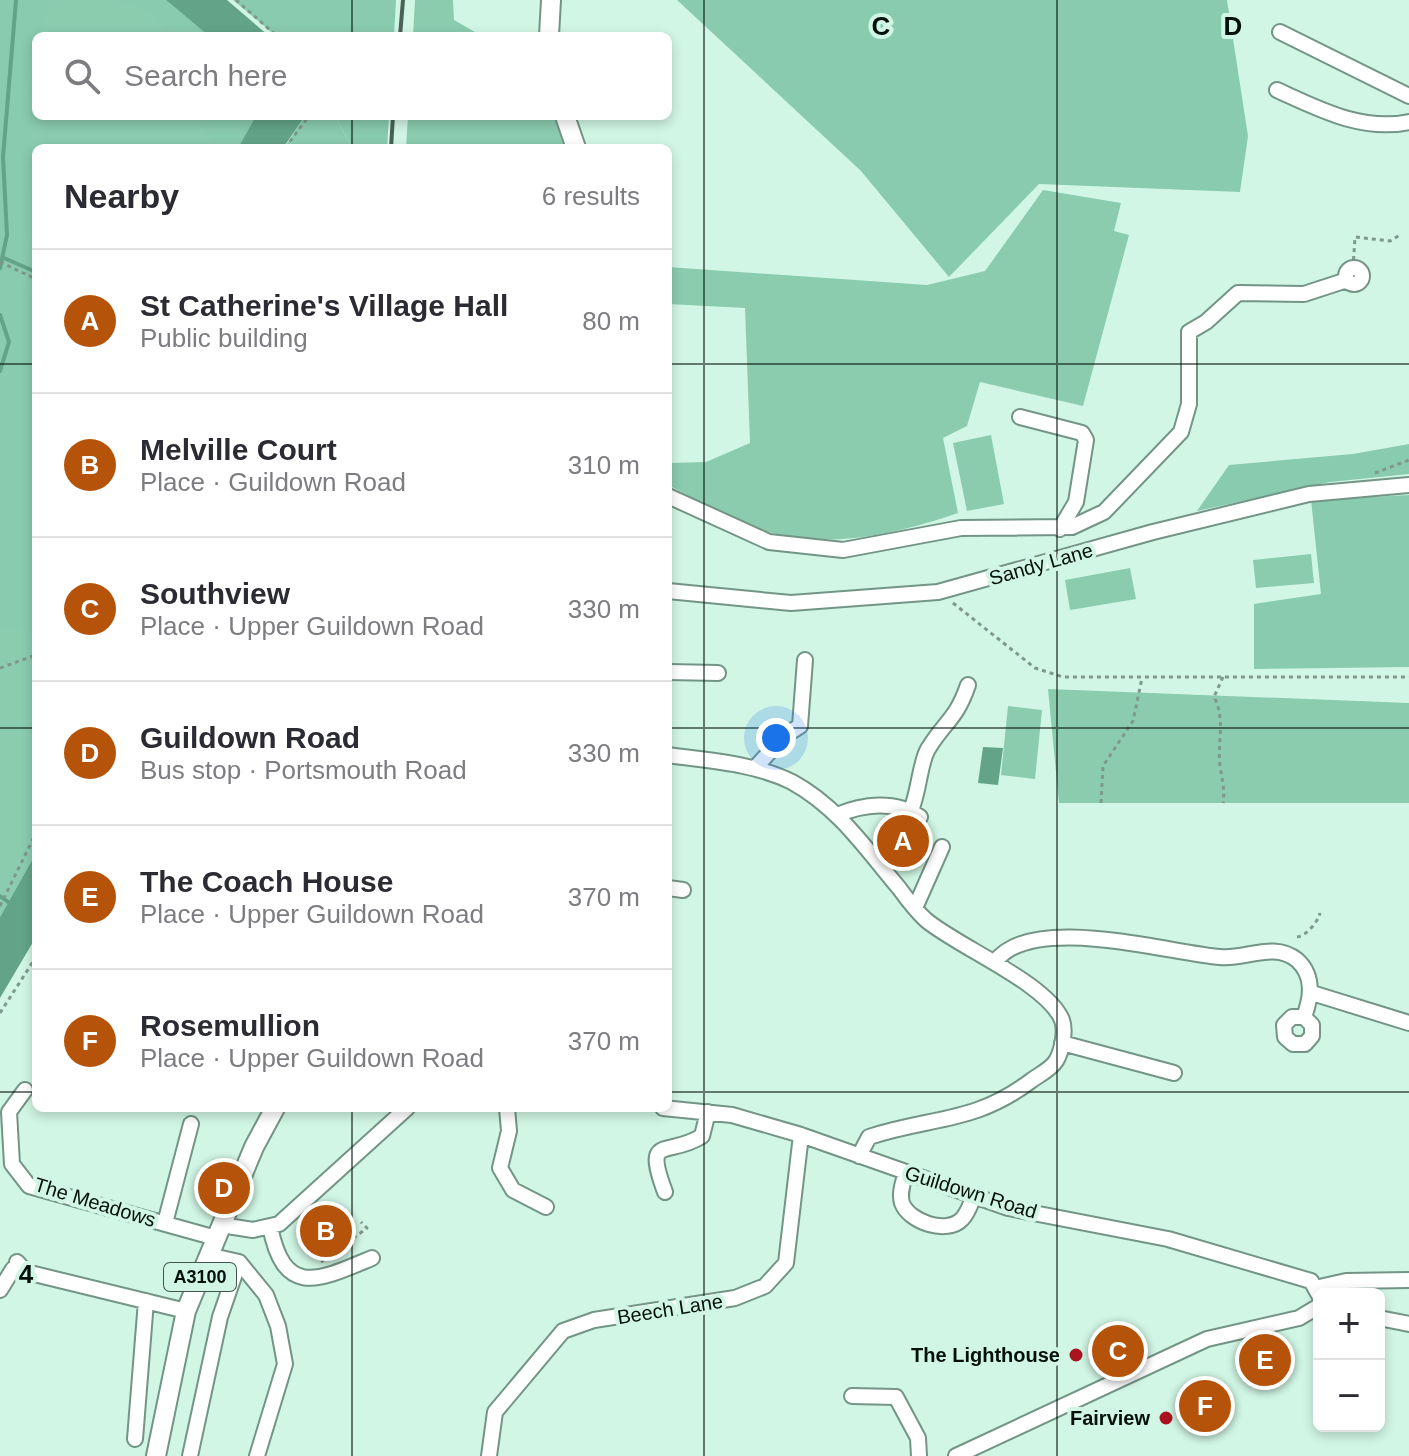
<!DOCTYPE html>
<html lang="en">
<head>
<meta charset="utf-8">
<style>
	:root { --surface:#fff; --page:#f2f2f3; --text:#2b2b33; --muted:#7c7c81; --line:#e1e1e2; --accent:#b45309 }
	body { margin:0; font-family:Helvetica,sans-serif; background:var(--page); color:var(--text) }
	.controls { position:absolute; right:24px; bottom:24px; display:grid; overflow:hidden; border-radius:12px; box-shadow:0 4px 12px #0003 }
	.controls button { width:72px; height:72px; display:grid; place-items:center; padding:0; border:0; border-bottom:2px solid var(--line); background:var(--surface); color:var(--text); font:40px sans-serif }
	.you { position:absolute; left:776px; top:738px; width:28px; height:28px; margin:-20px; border:6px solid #fff; border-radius:50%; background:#1a73e8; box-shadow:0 0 0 12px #1a73e833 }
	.badge { display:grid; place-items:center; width:52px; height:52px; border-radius:50%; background:var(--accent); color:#fff; font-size:26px; font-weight:700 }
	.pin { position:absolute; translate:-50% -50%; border:4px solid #fff; box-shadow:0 2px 8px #0006 }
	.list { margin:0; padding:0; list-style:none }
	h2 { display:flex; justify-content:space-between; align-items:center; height:104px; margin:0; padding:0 32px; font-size:34px }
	h2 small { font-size:26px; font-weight:400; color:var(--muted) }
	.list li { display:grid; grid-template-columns:52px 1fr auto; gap:24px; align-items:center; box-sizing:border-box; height:144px; padding:0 32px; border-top:2px solid var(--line) }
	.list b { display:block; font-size:30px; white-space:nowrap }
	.list p { margin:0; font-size:26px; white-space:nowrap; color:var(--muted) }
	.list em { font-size:26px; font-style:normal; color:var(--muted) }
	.icon { flex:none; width:44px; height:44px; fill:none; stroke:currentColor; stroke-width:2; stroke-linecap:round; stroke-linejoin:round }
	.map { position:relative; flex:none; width:1409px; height:1456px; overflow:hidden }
	.search { position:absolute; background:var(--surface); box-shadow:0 4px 12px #0003; left:32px; top:32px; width:640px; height:88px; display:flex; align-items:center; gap:20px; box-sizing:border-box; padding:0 28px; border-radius:12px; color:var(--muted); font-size:30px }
	.panel { position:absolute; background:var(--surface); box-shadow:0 4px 12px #0003; left:32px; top:144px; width:640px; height:968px; border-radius:12px }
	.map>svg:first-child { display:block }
</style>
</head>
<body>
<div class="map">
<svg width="1409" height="1456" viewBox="0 0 1409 1456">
	<rect width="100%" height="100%" fill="#d1f6e5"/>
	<!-- green -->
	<path fill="#8bccaf" d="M0,0H166L209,36H36V116H256L238,148H36V853L0,917Z
		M415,0H453L454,20L482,36H413Z
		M305,116H335L352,148H284Z
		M408,116H554L565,148H406Z
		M1043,190L1121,203L1114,231L1129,235L1083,406L980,382L967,426L943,438L958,513C894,535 817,553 751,526C723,515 696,499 668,485V463L706,462L750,443L745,308L668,304V267L927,285L985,271Z
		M991,435L1004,504L967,511L953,443Z
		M1311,554L1314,583L1256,588L1253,560Z
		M1130,568L1136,599L1070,610L1065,580Z
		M1048,689L1409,703V803H1059Z
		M1008,706L1042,710L1035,779L1001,775Z"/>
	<!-- forest -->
	<path fill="#89cbae" d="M0,0H50L43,36H36L23,97L33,116L26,248L20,280L36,297V633L0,625Z
		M118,0H166L209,36H170L148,11Z
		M233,0H396L394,36H276Z
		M677,0H1227L1248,136L1240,192L1039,184L949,277L861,171Z
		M196,116H256L238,148L214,145Z
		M335,116H389L387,148H352Z
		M1409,444V474L1330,482L1197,511L1229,465L1353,454Z
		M1409,495V667L1254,669V604L1321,594L1311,500Z"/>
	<!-- water -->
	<path fill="#63a488" d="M166,0H227L269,36H209Z
		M256,116H305L283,148H238Z
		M983,747L1003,748L998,785L978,783Z
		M36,853V937L0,998V917Z"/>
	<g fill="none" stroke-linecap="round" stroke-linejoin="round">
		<!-- stream -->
		<path stroke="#63a488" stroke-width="4" d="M4,258L36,272
			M0,268L7,235L3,157L16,0
			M0,315L9,342L0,371
			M0,896L11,904"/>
		<!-- minor casing -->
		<g stroke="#739586" stroke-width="18">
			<path id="minor" d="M1280,32L1409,96
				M1277,90C1319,109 1362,132 1409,122
				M1346 276a8 8 0 1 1 16 0a8 8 0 1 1-16 0Z
				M1020,417L1082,433L1086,440L1076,502L1060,529
				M668,496L769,542L843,550L961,528L1072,527L1104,512L1181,432L1189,404V332L1206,322L1238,293L1304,294L1347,280
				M668,591L791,603L938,592L1153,532L1309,494L1409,485
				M668,672L718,673
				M668,755C709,761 754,763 792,782C838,807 866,849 899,888C907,899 916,911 926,920C958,947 1047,983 1062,1020C1066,1031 1062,1051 1056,1061C1051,1069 1039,1075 1032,1080C974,1124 933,1116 869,1137L859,1156
				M755,768L784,736L800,726L805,660
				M911,810C919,792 920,762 928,749C945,721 956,720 968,685
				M837,815C863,804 895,800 920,817
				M668,888L683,890
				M915,908L942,847
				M995,962C1031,912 1168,953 1220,957C1245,960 1274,941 1297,960C1315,976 1311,998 1304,1017H1292L1284,1025L1285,1037L1293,1044H1305L1312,1036V1025L1304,1017
				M1312,993L1409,1023
				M1062,1043L1174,1073
				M25,1090L9,1112L12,1164L29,1186L216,1238
				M507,1108L509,1131L500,1168L513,1190L546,1207
				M663,1108L732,1115L801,1135L1008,1208L1168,1239L1311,1281L1319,1295
				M906,1172C903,1183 899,1193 902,1203C909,1222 947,1235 962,1219C968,1213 971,1203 974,1196
				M665,1192C643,1133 667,1158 702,1136L708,1112
				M165,1223L191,1124
				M221,1225L253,1230L279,1224L407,1108
				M270,1226C284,1299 319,1280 372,1258
				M208,1255L239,1262L266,1295L278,1326L285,1364L257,1456
				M17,1262L26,1272L186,1311
				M1315,1288L1346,1281L1409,1280
				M0,1290L13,1269
				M1379,1318L1409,1324
				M852,1396L896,1397L918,1438L919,1456
				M135,1439L146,1301
				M190,1456L220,1317L239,1262
				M489,1456L495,1412L563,1331L594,1320L735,1298L765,1286L786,1263L801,1135
				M956,1456L1207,1339L1299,1318L1319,1306"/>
		</g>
		<!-- major casing -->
		<g stroke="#739586" stroke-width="22">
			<path id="major" d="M549,36L551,0
				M565,116L576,148
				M156,1456L186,1311L254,1147L275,1108"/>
		</g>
		<!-- path -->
		<path stroke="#7e988c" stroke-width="3" stroke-dasharray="4 4" stroke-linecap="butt" d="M236,0L277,36
			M285,148L309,116
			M0,262L36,279
			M1353,268L1355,237L1390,241L1400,235
			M1375,473L1409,460
			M953,603L1035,668L1063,677H1409
			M0,668L36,655
			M1223,677L1214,697C1226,719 1217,743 1220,766C1222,780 1225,788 1223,803
			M1101,803L1103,766L1133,721L1142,678
			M0,906L36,833
			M1297,937C1306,936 1318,922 1320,913
			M0,1013L36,957
			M337,1239L342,1246
			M321,1262L367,1228L361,1222"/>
		<!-- minor -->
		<use href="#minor" stroke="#fff" stroke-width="14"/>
		<!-- major -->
		<use href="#major" stroke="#fff" stroke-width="18"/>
		<!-- rail -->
		<path stroke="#4c6158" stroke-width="4" d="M400,36L403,0
			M391,148L393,116"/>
	</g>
	<!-- grid -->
	<path fill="none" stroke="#04100b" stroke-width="2" stroke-opacity="0.55" d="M352,0V36M704,0V1456M1057,0V1456M352,116V148M0,364H36M668,364H1409M0,728H36M668,728H1409M0,1092H36M668,1092H1409M352,1108V1456"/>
	<!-- markers -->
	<g fill="#a91420" stroke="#d1f6e5" stroke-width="3">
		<circle cx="1076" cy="1355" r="8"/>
		<circle cx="1166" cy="1418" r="8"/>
	</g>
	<g text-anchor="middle" stroke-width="8" stroke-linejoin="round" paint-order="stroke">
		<!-- shield labels -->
		<rect fill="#d1f6e5" stroke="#42554c" stroke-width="2" x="164" y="1263" width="72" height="28" rx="6"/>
		<g font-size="18" font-weight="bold" fill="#04100b">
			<text x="200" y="1283">A3100</text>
		</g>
		<!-- street labels -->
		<g font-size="20" fill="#04100b" stroke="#d1f6e5">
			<text transform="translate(1041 564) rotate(-16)" y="7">Sandy Lane</text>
			<text transform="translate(971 1192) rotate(17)" y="7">Guildown Road</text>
			<text transform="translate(95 1202) rotate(17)" y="7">The Meadows</text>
			<text transform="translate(670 1309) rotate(-9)" y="7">Beech Lane</text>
		</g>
		<!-- poi labels -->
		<g font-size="20" font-weight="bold" fill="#04100b" stroke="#d1f6e5" text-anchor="end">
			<text x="1060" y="1362">The Lighthouse</text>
			<text x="1150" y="1425">Fairview</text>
		</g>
	</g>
	<g font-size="26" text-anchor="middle" font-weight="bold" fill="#04100b" stroke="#d1f6e5" stroke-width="8" stroke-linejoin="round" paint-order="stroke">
		<text x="881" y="35">C</text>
		<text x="1233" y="35">D</text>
		<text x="26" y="1283">4</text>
	</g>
</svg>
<div class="controls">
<button>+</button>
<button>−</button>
</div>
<div class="you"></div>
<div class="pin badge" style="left:903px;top:841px">A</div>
<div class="pin badge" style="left:326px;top:1231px">B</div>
<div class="pin badge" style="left:1118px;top:1351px">C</div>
<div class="pin badge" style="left:224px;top:1188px">D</div>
<div class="pin badge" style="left:1265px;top:1360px">E</div>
<div class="pin badge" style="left:1205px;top:1406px">F</div>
<div class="search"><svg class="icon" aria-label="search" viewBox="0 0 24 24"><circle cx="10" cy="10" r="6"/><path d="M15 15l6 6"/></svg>Search here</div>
<section class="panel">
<h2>Nearby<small>6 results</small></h2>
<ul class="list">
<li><span class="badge">A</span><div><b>St Catherine's Village Hall</b><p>Public building</p></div><em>80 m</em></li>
<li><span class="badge">B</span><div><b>Melville Court</b><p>Place · Guildown Road</p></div><em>310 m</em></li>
<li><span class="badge">C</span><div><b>Southview</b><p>Place · Upper Guildown Road</p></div><em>330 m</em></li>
<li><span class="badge">D</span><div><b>Guildown Road</b><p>Bus stop · Portsmouth Road</p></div><em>330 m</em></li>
<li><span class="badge">E</span><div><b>The Coach House</b><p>Place · Upper Guildown Road</p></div><em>370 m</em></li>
<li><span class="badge">F</span><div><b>Rosemullion</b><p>Place · Upper Guildown Road</p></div><em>370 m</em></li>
</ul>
</section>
</div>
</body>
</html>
